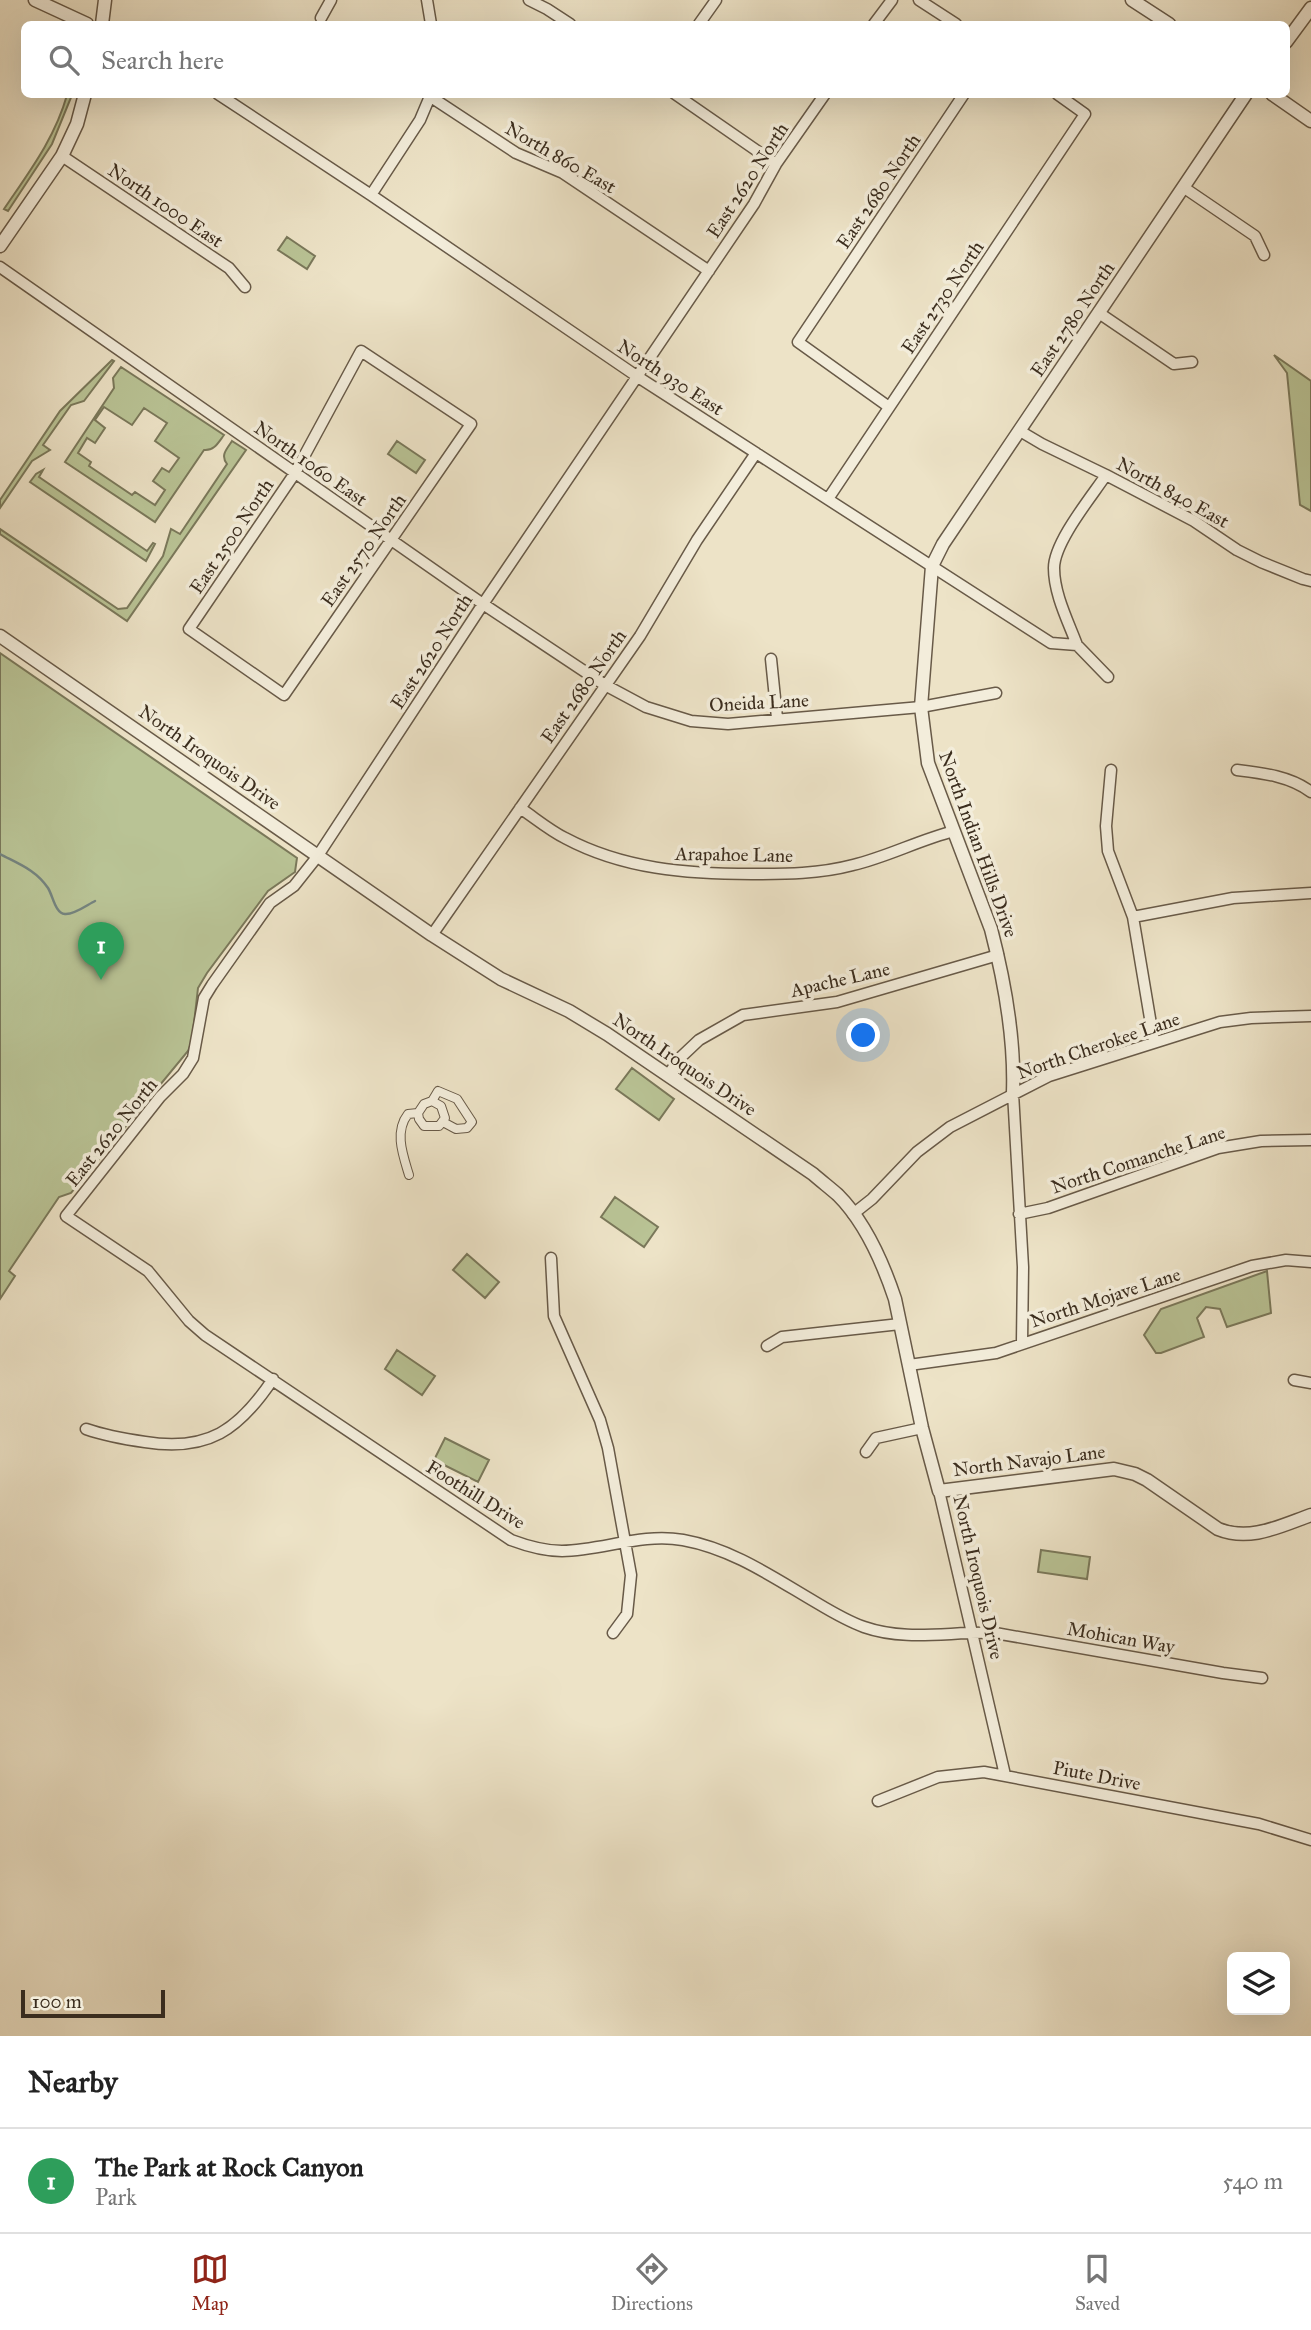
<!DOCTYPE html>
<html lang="en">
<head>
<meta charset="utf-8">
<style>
	:root { --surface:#fff; --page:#f2f2f2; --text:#222; --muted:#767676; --line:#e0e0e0; --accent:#8f2418 }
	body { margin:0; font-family:"IM FELL Great Primer",serif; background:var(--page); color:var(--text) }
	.controls { position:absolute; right:21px; bottom:21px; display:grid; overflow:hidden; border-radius:10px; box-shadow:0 7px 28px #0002 }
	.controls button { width:63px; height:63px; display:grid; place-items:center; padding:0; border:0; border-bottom:2px solid var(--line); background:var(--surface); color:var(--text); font:35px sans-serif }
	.scale { position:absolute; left:21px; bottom:18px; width:144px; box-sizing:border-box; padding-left:7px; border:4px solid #3b2d1e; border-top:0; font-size:19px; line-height:24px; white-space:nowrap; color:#3b2d1e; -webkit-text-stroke:5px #f3eddb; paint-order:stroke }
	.you { position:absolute; left:864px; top:1036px; width:24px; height:24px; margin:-18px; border:5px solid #fff; border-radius:50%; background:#1a73e8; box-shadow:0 0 0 10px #1a73e833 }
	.badge { display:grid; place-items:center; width:46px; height:46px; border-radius:50%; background:var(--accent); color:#fff; font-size:23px; font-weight:700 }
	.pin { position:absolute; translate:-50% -58px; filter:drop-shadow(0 2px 4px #0008) }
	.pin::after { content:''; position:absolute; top:37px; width:24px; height:21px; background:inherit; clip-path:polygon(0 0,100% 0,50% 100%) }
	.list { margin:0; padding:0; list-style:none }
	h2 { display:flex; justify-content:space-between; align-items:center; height:91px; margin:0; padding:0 28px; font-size:30px }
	h2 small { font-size:23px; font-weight:400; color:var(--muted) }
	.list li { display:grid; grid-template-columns:46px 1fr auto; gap:21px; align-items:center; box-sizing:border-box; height:105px; padding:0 28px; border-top:2px solid var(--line) }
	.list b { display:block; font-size:26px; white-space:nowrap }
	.list p { margin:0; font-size:23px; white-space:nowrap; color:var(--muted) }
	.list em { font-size:23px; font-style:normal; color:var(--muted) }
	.icon { flex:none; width:38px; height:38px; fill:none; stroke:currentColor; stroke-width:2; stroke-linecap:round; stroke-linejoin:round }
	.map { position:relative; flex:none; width:1311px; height:2036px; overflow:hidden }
	.search { position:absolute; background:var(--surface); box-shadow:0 7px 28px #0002; left:21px; right:21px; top:21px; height:77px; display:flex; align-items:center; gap:18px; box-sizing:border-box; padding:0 24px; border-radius:10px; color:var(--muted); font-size:26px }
	.sheet { height:196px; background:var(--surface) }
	nav { display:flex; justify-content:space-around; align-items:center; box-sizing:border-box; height:98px; border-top:2px solid var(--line); background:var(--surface); font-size:19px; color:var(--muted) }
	nav a { display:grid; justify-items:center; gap:4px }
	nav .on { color:var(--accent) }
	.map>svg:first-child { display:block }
</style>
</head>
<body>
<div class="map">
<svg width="1311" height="2036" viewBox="0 0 1311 2036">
	<rect width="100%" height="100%" fill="#ede3c7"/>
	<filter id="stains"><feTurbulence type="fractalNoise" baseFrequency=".00286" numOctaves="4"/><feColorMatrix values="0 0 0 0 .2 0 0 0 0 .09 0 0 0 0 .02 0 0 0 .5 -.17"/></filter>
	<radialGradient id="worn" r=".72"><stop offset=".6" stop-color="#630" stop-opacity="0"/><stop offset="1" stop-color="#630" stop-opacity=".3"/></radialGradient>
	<!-- green -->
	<path fill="#b9c395" stroke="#7a785a" stroke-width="2" fill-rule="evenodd" d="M67,95H72L52,144L8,211L4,209C29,172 55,138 67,95Z
		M287,237L315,256L307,269L278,250Z
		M1274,355L1311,381V511L1300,505L1287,373Z
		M112,360L114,361L84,401L71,405L43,445L50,450L32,461L0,508V500L60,411Z
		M121,367L224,435C218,443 214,451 204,450L155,522L65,462L114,388L113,378ZM104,407L132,425L144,408L167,423L155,441L179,458L169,472L162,468L153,481L165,490L155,505L135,492L132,495L89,466L91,462L78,453L87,438L95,443L105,428L95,420Z
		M232,441L246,450L127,621L0,534V529L118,609L127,608L163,556L171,529L180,534L227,464C220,455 227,449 232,441Z
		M397,441L425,460L416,473L388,454Z
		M43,470L39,477L147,551L153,543L155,544L146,561L30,482L36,474Z
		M0,653L297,858L295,872L268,891L207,973L198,988L192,1041L188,1051L71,1193L59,1197L9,1271L15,1276L0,1299Z
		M632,1068L674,1099L659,1120L616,1089Z
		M615,1197L658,1227L644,1247L601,1217Z
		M467,1254L499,1282L485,1298L453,1270Z
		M1267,1271L1271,1313L1227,1327L1220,1309L1206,1307L1197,1318L1204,1337L1161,1353H1156L1144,1335L1161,1309Z
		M397,1350L435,1376L422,1395L385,1369Z
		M445,1438L489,1460L478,1482L434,1460Z
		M1041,1550L1090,1557L1087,1579L1038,1572Z"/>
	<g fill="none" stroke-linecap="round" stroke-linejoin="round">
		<!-- stream -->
		<path stroke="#75837e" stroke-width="2.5" d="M0,854C19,864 36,870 48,888C53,896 55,913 65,914C74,915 87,905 95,901"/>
		<!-- pedestrian casing -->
		<g stroke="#685a48" stroke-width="10">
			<path id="pedestrian" d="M432,1101L441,1106L445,1118L439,1126H424L419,1119L418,1113L424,1104L432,1101L438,1091L457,1099L472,1122L467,1128L456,1129L443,1122
				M409,1175C403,1155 394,1132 408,1114L418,1113"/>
		</g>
		<!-- minor casing -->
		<g stroke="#685a48" stroke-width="13">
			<path id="minor" d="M427,0L431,24
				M529,0L547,9L570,24
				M919,0L956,24
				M321,18L331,0
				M699,24L716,0
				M874,24L892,0
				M218,94L371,195L638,377L1051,643L1077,645L1108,677
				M675,94L776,164
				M825,94L776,164L754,204L483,604L317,857L294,886L270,903L212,985L204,998L193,1058L183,1074L160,1097L66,1216L148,1271L189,1321L205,1335L511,1540C527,1546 544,1551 562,1551C604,1550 641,1533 683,1540C733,1549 774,1578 817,1603C832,1612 847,1621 864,1627C907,1642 951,1631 995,1633L1223,1673L1262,1678
				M431,97L516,153L563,173L709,271
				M62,156L229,268L245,287
				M1183,187L1255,236L1264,255
				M371,195L420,120L431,94
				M0,267L483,604L605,685L646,707L691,721L728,724L921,707L996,693
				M1099,313L1174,364L1192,362
				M361,351L471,424L284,695L189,629L295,473Z
				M889,407L798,342L964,94
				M1020,431L1042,444L1106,475L1194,521L1237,550L1261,562L1303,579L1311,581
				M828,499L1085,114L1057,94
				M1077,645C1068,621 1054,594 1054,568C1054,542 1092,496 1106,475
				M771,659L777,718
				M1111,770L1106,826L1108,851L1133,917L1154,1042
				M1237,770C1262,773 1290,776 1311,792
				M520,808C535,818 549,830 565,838C623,869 687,874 752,874C786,874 819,874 853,865C887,857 919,840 954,831
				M1133,917L1233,898L1311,893
				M432,935L640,636L697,540L756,453
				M668,1075L681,1057L699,1040L743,1015L837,1002L998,955
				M1013,1093L1023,1267L1022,1343
				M853,1214L872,1199L917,1152L950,1127L1049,1076L1220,1022L1251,1018L1311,1016
				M1019,1214L1048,1208L1218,1148L1261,1141L1311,1140
				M551,1258L554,1316L600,1420L608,1448L631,1575L627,1614L613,1633
				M767,1346L782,1337L900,1324
				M909,1365L996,1353L1252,1266L1286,1260L1311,1262
				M1294,1380L1311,1383
				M86,1429C106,1436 124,1439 145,1442C208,1452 239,1430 273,1379
				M866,1452L876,1438L922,1428
				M939,1491L1005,1775
				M878,1801L938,1777L984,1772L1259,1824L1311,1840"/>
		</g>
		<!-- tertiary casing -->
		<g stroke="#685a48" stroke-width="15">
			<path id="tertiary" d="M35,0L87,24
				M1132,0L1169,24
				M102,24L105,0
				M1286,42L1311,8
				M1272,94L1311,121
				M0,246L62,156L77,124L85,94
				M0,636L432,935L501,979L569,1011L607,1034L813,1174C821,1181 830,1188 838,1195C865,1222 883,1263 895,1299L922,1428L939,1491L1114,1469L1135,1474L1147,1480L1218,1529C1250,1542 1280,1526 1311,1515
				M1013,1093C1015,1038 1005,983 991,929L928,763L921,707L932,566L943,544L1246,94"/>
		</g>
		<!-- pedestrian -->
		<use href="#pedestrian" stroke="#f3eddb" stroke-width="8"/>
		<!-- minor -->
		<use href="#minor" stroke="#f3eddb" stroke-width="10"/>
		<!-- tertiary -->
		<use href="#tertiary" stroke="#f3eddb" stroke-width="12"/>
	</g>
	<g text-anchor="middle" stroke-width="7" stroke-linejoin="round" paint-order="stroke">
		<!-- street labels -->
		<g font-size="19" fill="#3b2d1e" stroke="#f3eddb">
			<text transform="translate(561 157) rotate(30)" y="7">North 860 East</text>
			<text transform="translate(747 180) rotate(-57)" y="7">East 2620 North</text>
			<text transform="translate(878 191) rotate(-56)" y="7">East 2680 North</text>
			<text transform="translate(166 205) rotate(34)" y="7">North 1000 East</text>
			<text transform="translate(942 297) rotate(-56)" y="7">East 2730 North</text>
			<text transform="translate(1072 319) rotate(-56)" y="7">East 2780 North</text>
			<text transform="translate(671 377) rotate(33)" y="7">North 930 East</text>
			<text transform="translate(311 463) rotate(35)" y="7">North 1060 East</text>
			<text transform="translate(1173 492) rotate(29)" y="7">North 840 East</text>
			<text transform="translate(231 536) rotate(-56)" y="7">East 2500 North</text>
			<text transform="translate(363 550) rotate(-55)" y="7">East 2570 North</text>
			<text transform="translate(431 651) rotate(-57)" y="7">East 2620 North</text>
			<text transform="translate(583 686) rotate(-55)" y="7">East 2680 North</text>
			<text transform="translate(759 702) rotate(-3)" y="7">Oneida Lane</text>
			<text transform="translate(210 757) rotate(35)" y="7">North Iroquois Drive</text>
			<text transform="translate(979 844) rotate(70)" y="7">North Indian Hills Drive</text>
			<text transform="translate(734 854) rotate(1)" y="7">Arapahoe Lane</text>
			<text transform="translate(840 979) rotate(-13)" y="7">Apache Lane</text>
			<text transform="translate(1098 1045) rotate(-19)" y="7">North Cherokee Lane</text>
			<text transform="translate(685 1064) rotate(34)" y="7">North Iroquois Drive</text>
			<text transform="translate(111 1132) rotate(-51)" y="7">East 2620 North</text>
			<text transform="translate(1138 1159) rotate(-18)" y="7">North Comanche Lane</text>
			<text transform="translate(1105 1297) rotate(-18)" y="7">North Mojave Lane</text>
			<text transform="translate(1029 1460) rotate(-7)" y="7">North Navajo Lane</text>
			<text transform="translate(476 1494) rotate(32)" y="7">Foothill Drive</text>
			<text transform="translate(979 1577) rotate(77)" y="7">North Iroquois Drive</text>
			<text transform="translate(1121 1637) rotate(10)" y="7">Mohican Way</text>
			<text transform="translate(1097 1775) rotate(11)" y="7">Piute Drive</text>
		</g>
	</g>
	<rect width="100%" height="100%" filter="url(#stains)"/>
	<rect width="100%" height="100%" fill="url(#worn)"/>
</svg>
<div class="controls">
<button><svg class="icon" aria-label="layers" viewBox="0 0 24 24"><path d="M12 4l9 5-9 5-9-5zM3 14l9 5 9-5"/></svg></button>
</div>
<div class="scale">100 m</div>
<div class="you"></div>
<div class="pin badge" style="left:101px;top:980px;background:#2e9e5b">1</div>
<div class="search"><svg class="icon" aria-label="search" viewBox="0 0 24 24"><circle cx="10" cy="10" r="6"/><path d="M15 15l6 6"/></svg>Search here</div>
</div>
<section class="sheet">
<h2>Nearby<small></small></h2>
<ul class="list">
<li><span class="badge" style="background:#2e9e5b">1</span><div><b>The Park at Rock Canyon</b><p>Park</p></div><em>540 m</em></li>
</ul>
</section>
<nav>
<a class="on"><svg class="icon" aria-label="map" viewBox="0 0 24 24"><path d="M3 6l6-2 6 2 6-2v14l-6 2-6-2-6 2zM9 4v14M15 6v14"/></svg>Map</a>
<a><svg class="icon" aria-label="directions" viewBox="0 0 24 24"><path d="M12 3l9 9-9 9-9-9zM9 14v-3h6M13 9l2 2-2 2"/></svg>Directions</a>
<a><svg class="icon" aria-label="saved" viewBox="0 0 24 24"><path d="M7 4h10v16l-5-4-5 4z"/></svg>Saved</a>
</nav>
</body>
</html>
